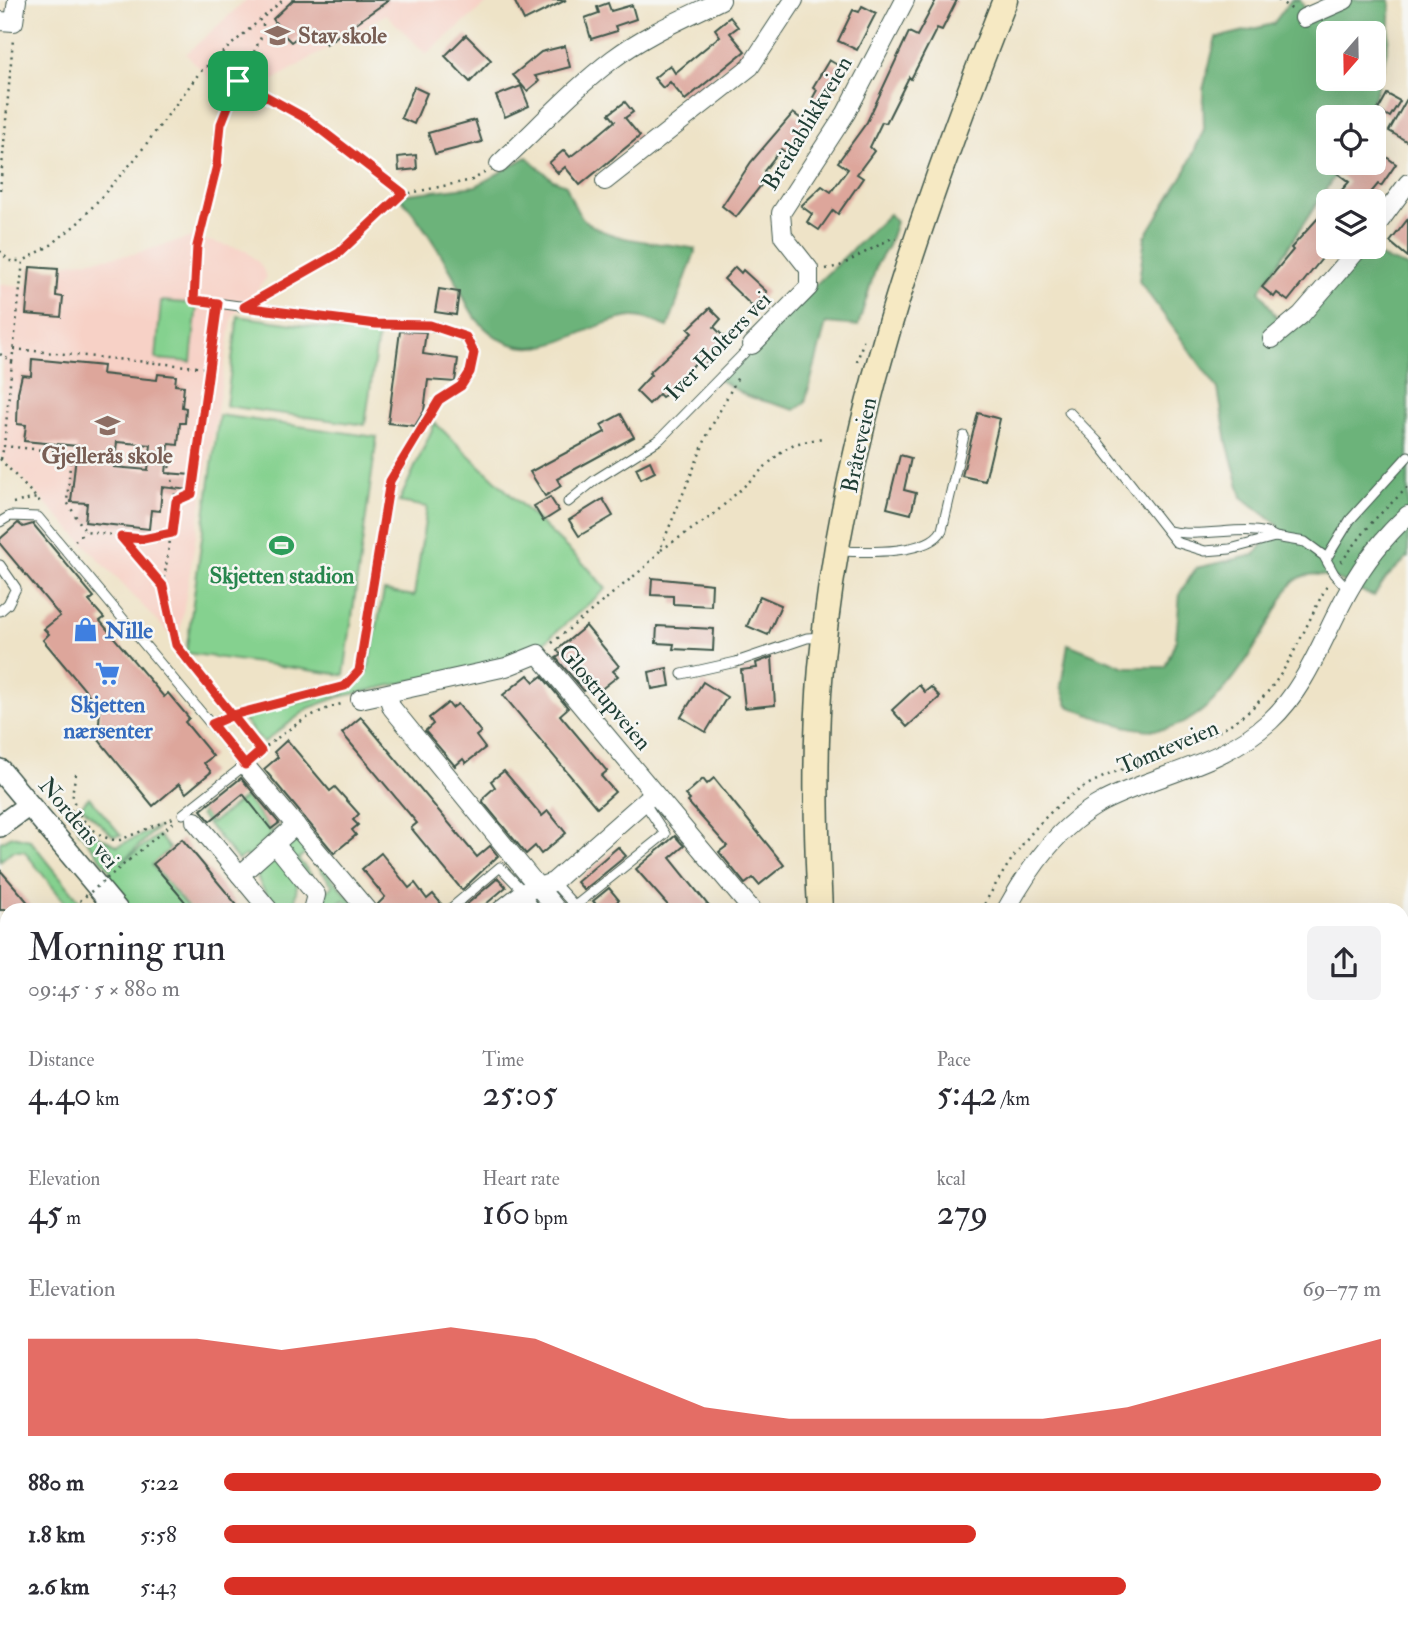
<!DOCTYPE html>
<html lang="en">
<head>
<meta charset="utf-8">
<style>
  :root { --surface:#fff; --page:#f2f2f3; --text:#2b2b33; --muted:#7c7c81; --accent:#d93025 }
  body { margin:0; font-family:"IM FELL Double Pica",serif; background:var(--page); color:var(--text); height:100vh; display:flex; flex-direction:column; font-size:26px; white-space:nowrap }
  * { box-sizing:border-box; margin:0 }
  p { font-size:23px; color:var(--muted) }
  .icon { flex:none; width:38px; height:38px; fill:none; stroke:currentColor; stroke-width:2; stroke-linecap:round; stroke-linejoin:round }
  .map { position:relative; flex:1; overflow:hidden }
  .sheet { position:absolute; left:0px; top:903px; width:1409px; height:726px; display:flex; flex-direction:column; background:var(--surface); border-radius:21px 21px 0 0; box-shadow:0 7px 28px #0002 }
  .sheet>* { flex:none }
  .needle { width:46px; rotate:200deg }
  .buttons { position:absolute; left:1316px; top:21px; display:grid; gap:14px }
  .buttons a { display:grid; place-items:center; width:70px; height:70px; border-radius:10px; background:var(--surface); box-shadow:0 7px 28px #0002; font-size:35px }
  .pin { position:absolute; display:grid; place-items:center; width:60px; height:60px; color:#fff; margin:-30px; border-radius:14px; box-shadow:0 4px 10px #0006 }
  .round { display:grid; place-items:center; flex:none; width:74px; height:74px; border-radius:10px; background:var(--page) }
  .summary { display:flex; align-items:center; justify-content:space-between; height:119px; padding:0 28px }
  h1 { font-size:38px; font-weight:600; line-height:52px }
  .stats { display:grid; grid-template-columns:repeat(3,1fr); gap:10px; height:119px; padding:7px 28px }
  .stats div { display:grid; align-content:center }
  .stats b { font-size:35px; font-weight:600 }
  .stats small { font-size:19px; font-weight:400 }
  .stats p { font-size:19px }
  .chart { height:196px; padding:14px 28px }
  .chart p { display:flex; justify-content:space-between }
  .chart svg { width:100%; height:126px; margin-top:7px; fill:var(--accent); opacity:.7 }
  ul { padding:0 28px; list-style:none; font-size:23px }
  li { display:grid; grid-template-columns:112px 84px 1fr; align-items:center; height:52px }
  li i { height:18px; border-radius:9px; background:var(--accent) }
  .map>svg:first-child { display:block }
  .built { fill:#f7d1c6 }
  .green { fill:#85d18f; stroke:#528762; stroke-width:2 }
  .forest { fill:#6cb37a; stroke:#467857; stroke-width:2; fill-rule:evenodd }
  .building { fill:#dda69b; fill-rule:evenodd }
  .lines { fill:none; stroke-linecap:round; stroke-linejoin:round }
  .service-casing { stroke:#3e564a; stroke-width:11 }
  .minor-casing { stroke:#3e564a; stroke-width:20 }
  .tertiary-casing { stroke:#3e564a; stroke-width:24 }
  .secondary-casing { stroke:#3e564a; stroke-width:27 }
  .motorway-casing { stroke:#3e564a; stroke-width:34 }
  .path { stroke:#3e564a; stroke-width:2.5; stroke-dasharray:2 5; stroke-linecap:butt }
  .service { stroke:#fff; stroke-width:9 }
  .minor { stroke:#fff; stroke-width:18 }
  .tertiary { stroke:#fff; stroke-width:21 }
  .secondary { stroke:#f6e9c3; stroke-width:24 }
  .motorway { stroke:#e9c769; stroke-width:32 }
  .path-bridge { stroke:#3e564a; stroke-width:2.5; stroke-dasharray:2 5; stroke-linecap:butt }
  .route-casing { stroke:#fff; stroke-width:14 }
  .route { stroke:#d93025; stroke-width:9 }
  .labels { text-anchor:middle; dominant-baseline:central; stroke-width:5; stroke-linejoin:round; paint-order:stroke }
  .education-label { font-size:23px; font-weight:bold; fill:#785e54; stroke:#f6f6f2; text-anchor:start }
  .street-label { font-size:23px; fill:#1f3d34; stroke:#f6f6f2 }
  .leisure-label { font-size:23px; font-weight:bold; fill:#27864d; stroke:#f6f6f2 }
  .shop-label { font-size:23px; font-weight:bold; fill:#366cbe; stroke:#f6f6f2; text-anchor:start }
</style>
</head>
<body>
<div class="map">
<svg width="1408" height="1628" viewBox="0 0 1408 1628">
  <rect width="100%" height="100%" fill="#f6f6f2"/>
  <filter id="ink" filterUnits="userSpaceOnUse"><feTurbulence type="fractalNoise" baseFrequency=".0143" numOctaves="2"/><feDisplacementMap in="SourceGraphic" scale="14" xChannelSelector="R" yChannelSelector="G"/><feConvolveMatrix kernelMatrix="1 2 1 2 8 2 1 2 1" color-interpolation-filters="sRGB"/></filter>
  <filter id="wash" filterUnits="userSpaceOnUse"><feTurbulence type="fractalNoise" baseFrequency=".00686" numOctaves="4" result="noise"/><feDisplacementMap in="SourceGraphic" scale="28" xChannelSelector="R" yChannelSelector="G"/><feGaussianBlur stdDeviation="1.57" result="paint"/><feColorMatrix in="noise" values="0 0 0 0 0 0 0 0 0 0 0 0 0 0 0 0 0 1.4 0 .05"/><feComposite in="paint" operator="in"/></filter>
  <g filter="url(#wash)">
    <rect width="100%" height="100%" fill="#eee3c7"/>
    <g class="built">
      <path d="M246 0H491L426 54 386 14 234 103 186 54Z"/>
      <path d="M192 237 245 250 260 264 267 277 247 303 233 315 178 643 0 455 3 365 0 356V284L60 289 63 264 133 254Z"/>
      <path d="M203 1622H286L292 1628H196Z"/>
    </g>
    <g class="green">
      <path d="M161 301 197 304 191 362 156 359Z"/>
      <path d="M238 316 378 336 365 425 226 406Z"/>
      <path d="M219 415 377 437 344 675 186 653Z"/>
      <path d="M435 423 589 569 606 589 542 644 498 662 339 697 309 708 263 743 242 718 331 694 338 697 362 679 369 665 384 591 414 596 427 507 399 502Z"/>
      <path d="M89 797 121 835 113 836 81 806Z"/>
      <path d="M245 797 272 832 285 820 248 858 245 855 238 860 200 815 202 811 212 823Z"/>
      <path d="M76 817 88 831 118 846 158 827 122 862 158 835 170 849 152 865 190 910H133L105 876 111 871 78 830 81 827 73 821Z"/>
      <path d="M295 835 360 910 343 900 333 909 321 895 333 886 307 852 298 859 311 874 308 877 286 848V841Z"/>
      <path d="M12 836 30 840 87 910H71L24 851H12L0 861V842Z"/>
      <path d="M274 850 298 878 295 899 302 906 297 910H279C271 901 252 877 257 866 260 860 269 855 274 850Z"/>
      <path d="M7 1213V1287L0 1293V1220Z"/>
      <path d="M5 1322 7 1368 0 1373V1325Z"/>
    </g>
    <g class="forest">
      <path d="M1291 0H1300L1310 17 1336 0H1390C1392 40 1382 81 1365 117H1328V163H1343L1260 291 1278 320 1291 326 1348 269 1369 253 1408 267V557L1386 578 1374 596C1354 590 1329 571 1308 575 1290 578 1284 596 1277 609 1253 652 1211 728 1156 730 1125 730 1095 717 1068 706L1061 686 1068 644 1125 667H1165L1176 640 1180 593 1196 568 1254 555 1279 526 1242 497 1227 442 1218 389 1139 281 1145 237 1186 170 1204 129 1203 90 1216 38 1273 24ZM1328 33H1374V79H1328Z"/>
      <path d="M527 157 553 180 566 185C570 195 574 207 580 215 602 243 664 242 696 249L668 327C657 323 644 316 632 317 581 322 534 377 482 325 468 311 462 292 453 275 437 246 420 220 399 195L476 186Z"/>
      <path d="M889 214 896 222 887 248 877 264 858 326 826 323 805 403 795 410 747 396 718 379Z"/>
    </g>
    <g id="blocks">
      <g class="building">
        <path d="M293 0H389L326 44 313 26 291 42 284 35 273 19Z"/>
        <path d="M514 0H566L524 21Z"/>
        <path d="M936 0H957L942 30 937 28 911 79 909 77 886 123 882 122 870 147 874 151 857 174 863 178 838 214 833 210 819 230 807 222 812 214 801 206 822 186 831 192 848 169 838 162 867 122 909 32 917 36Z"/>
        <path d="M608 3 611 11 632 5 636 19 615 26 617 31 591 39 585 18 599 13 597 7Z"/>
        <path d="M862 6 876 13 857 50 838 41 853 10 859 12Z"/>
        <path d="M730 17 738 27 730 33 745 51 685 100 670 82 663 88 654 78 670 65 675 73 720 36 715 29Z"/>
        <path d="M466 35 491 60 470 82 445 56Z"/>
        <path d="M565 46 570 67 535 76 539 81 527 91 513 75 541 52Z"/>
        <path d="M829 60 846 70 825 109 811 101 817 90 813 87Z"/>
        <path d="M521 86 529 106 505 117 496 96Z"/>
        <path d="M414 87 427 93 414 124 401 118Z"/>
        <path d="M1387 94 1400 101 1390 117 1378 110Z"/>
        <path d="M1408 97V142L1389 131Z"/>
        <path d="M625 102 633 112 625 118 640 136 580 185 565 167 558 173 549 163 564 150 570 157 597 136 615 121 609 114Z"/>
        <path d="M793 113 807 123 801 130 808 135 791 156 781 149 764 171 766 173 760 182 762 184 736 217 722 206 751 162Z"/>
        <path d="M475 120 482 142 435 154 428 133Z"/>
        <path d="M1381 153 1396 164 1381 186 1378 184 1364 201H1332L1349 182 1333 170 1338 163H1347L1355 169 1359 163H1374Z"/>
        <path d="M416 155 417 169 399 171 398 157Z"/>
        <path d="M1328 207V251L1288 301 1277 293 1274 297 1262 287 1293 250 1291 248Z"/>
        <path d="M1408 219V257L1390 242Z"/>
        <path d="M30 267 58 269 56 296 63 297 61 317 26 314Z"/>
        <path d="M735 267 741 273 743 270 767 292 753 307 724 279Z"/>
        <path d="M439 289 459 292 456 315 435 312Z"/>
        <path d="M710 308 721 319 714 327 729 342 703 366 697 361 670 392 662 397 659 394 649 404 636 391 651 375 649 373 692 333 688 329Z"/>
        <path d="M400 331 426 332 423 354 458 359 455 382 428 380 424 411 415 426 388 423Z"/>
        <path d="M32 359 103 366 102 374 157 380 158 374 176 376 175 385 184 386 182 407 186 408 185 423H180L178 445 169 444 166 473 192 475 190 490 162 487 160 511 151 510 149 529 85 522 87 503 71 502 77 446 24 441 26 425 17 424 18 392 22 375 31 376ZM117 442 151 445 148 470 114 467Z"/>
        <path d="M978 413 1000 419 985 481 962 476Z"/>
        <path d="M621 414 634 437 557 479 561 486 545 496 530 472 605 432 601 425Z"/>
        <path d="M900 455 911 458 904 490 916 493 911 514 887 508Z"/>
        <path d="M650 461 655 472 641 479 636 468Z"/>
        <path d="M550 497 559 511 543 521 534 506Z"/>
        <path d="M603 499 613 516 579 536 569 520Z"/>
        <path d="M18 523 23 527 33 524 94 597 89 601 104 618 100 621 164 697 168 693 189 718 185 722 213 756 204 763 211 772 186 793 179 784 153 806 98 739 100 708 43 640 49 634 44 629 60 616 0 544V539Z"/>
        <path d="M652 578 712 584 711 606 673 604V596L651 595Z"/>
        <path d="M760 596 781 605 768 635 747 626Z"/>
        <path d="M586 626 619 666 613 671 618 676 599 691 591 686 584 691 556 658 561 655 557 650Z"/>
        <path d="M657 626 714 629 713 651 673 649 674 644 656 643Z"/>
        <path d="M772 657 775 705 745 708 741 670 757 668 756 663Z"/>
        <path d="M667 668 670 686 652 689 649 672Z"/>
        <path d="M528 675 534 682 542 676 568 708 560 715 607 771 601 776 615 792 597 808 503 695Z"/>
        <path d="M703 682 727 697 706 732 681 717Z"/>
        <path d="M919 685 925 692 931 687 940 697 907 727 892 710Z"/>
        <path d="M448 703 452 708 458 704 481 732 476 736 485 748 466 763 463 759 455 766 425 731 433 724 429 718Z"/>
        <path d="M361 717 477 857 490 846 498 856 462 890 411 828 417 823 342 733Z"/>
        <path d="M287 740 330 791 335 787 359 814 353 820 358 825 352 830 356 835 334 853 264 769 278 757 274 752Z"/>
        <path d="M504 771 542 816 548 811 566 833 541 854 535 846 526 854 483 802 484 797 495 787 491 781Z"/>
        <path d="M241 778 279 823 271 829 243 794 210 821 201 810Z"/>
        <path d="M714 778 784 865 759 885 753 878 745 884 719 852 727 846 688 802 690 800 685 795 703 779 707 784Z"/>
        <path d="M675 836 684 846 670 858 712 910H672L636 869Z"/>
        <path d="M182 839 241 910H192L153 864Z"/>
        <path d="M618 847 626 856 584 890 577 882Z"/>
        <path d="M381 853 409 888 415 883 427 899 433 894 443 906 442 910H378L377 905 385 897 362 869Z"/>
        <path d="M0 870 21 894 34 910H0Z"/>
        <path d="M498 878 506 887 479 910H460Z"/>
        <path d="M609 888 619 900 607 910H587L595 903 593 901Z"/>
      </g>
    </g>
  </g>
  <g filter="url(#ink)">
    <use href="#blocks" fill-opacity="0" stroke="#3e564a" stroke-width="2"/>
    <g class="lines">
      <defs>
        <g id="service">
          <path d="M194 300 376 324 430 325 466 337 474 353 470 372 461 386 439 400 390 481 360 671 345 686 233 715 212 724"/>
          <path d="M1069 412 1097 441 1176 542 1205 551 1230 549 1275 537 1305 542 1324 556 1334 574 1349 590"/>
          <path d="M568 502 595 480 660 439 752 345"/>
          <path d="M0 522 10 516 38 517 245 765 183 814"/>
          <path d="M1170 531C1202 539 1254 522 1275 537"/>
          <path d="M839 551C865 552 929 555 942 530L964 436"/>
          <path d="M1326 559 1350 520 1408 456"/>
          <path d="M0 565 16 588 8 604 0 611"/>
          <path d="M682 674 736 662 807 638 823 637"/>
          <path d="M553 882 575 906 665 834 644 802"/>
          <path d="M449 910 500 867 524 892 536 910"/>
          <path d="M0 941 7 949"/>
          <path d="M0 967 7 961"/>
          <path d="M0 1061 7 1070"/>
          <path d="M1402 1117 1408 1113"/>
          <path d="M0 1219 7 1213"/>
          <path d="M0 1313 7 1307"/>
          <path d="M0 1381 7 1375"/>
          <path d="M0 1425 7 1421"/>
          <path d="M1088 1622 1092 1628"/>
          <path d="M800 1628 806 1622"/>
          <path d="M1108 1628 1113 1622"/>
        </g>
        <g id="minor">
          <path d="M1304 18 1345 0"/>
          <path d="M0 21 14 22 17 0"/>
          <path d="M499 164C537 129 572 90 613 59 646 34 685 18 721 0"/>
          <path d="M605 181 750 67 794 0"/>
          <path d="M1374 229 1408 183"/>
          <path d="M1272 339 1301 315 1360 247"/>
          <path d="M752 345 809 287V269L783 236 781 213 846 113 905 0"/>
          <path d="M387 694 392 708 557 910"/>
          <path d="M360 699 506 667 538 654 752 910"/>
          <path d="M245 765 367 910"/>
          <path d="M195 821 240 875"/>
          <path d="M275 844 316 895 312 910"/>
          <path d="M269 910 240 875 296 825"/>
          <path d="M501 910 524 892 553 882 654 793"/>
          <path d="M1006 910C1030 867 1059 825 1104 801 1160 773 1222 765 1270 721 1308 686 1324 634 1349 590 1364 563 1385 536 1408 515"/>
          <path d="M0 1529 7 1522"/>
          <path d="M472 1622 477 1628"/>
          <path d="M658 1622 662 1628"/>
          <path d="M846 1622 851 1628"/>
          <path d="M437 1628 444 1622"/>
        </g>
        <g id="tertiary">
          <path d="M0 770 117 910"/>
          <path d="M0 826 29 805"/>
          <path d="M746 1628 753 1622"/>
        </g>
        <g id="secondary">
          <path d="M820 910C816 829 814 748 821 667 842 436 920 214 1005 0"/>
          <path d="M1018 1622 1022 1628"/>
        </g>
        <g id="motorway">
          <path d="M1402 1408 1408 1401"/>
          <path d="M1402 1468 1408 1461"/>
          <path d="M1214 1628 1219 1622"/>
          <path d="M1268 1628 1273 1622"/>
        </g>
      </defs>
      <use href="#service" class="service-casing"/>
      <use href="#minor" class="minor-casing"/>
      <use href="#tertiary" class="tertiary-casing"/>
      <use href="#secondary" class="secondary-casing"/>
      <use href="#motorway" class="motorway-casing"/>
      <g class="path">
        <path d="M1278 0 1293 10"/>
        <path d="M238 81 307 119 402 193"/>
        <path d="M0 190 13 39"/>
        <path d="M0 251 9 261H23"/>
        <path d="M826 269 840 266 892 238 896 239"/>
        <path d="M195 287 198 238 217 165 222 119 263 33V19"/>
        <path d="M263 297 339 253 396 196 472 180 486 172"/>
        <path d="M14 349 207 368"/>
        <path d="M0 354 12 362 4 446 71 453 67 502 85 531 143 539 172 533"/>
        <path d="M12 362 23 261 51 245 79 222 135 159 200 72 283 0"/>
        <path d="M857 362 864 338"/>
        <path d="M162 454 170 468 176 501 163 586 176 645 224 705"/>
        <path d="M0 459 43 505"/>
        <path d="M1 459 4 446"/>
        <path d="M176 501 192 494 216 313"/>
        <path d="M13 503 37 498"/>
        <path d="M121 537 162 585"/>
        <path d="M75 541 85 531"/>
        <path d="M661 550 713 515 782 451 794 444 822 438"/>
        <path d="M1341 562 1373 521 1408 487"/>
        <path d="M552 643 645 567 659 552 709 431 738 377"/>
        <path d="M242 726 261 751"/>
        <path d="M261 751C288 729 310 712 345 703"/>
        <path d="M76 774C74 783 71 793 74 802 78 820 102 842 120 840L173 818"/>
        <path d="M58 810 68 815"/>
        <path d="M69 824 68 815 75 806"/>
        <path d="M129 860 175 821"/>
        <path d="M981 910C1009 860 1042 807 1095 781 1149 755 1207 748 1253 707 1289 675 1304 627 1327 586"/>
        <path d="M0 1257 7 1248"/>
        <path d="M1402 1291 1408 1294"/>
        <path d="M0 1464 7 1463"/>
        <path d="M560 1622 564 1628"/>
        <path d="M338 1628 342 1622"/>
        <path d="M710 1628 717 1622"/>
      </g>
      <use href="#service" class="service"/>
      <use href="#minor" class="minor"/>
      <use href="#tertiary" class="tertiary"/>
      <use href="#secondary" class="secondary"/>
      <use href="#motorway" class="motorway"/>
      <path class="path-bridge" d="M69 910 129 860"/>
    </g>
  </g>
  <g class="lines" filter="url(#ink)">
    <defs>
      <path id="route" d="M238 81 221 124 217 165 197 246 194 300 218 303 192 494 176 501 172 533 143 539 121 537 163 586 176 645 261 751 245 765 212 724 233 715 345 686 359 671 390 481 439 400 461 386 470 372 474 353 466 337 430 325 376 324 244 307 339 253 403 193 307 119 238 81"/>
    </defs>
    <use href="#route" class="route-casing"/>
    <use href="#route" class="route"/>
  </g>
  <defs>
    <symbol id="school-bare" viewBox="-9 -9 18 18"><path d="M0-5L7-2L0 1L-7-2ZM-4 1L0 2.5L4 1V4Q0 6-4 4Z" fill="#8d6e63" stroke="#f6f6f2" stroke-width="2.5" paint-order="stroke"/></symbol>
    <symbol id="stadium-bare" viewBox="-9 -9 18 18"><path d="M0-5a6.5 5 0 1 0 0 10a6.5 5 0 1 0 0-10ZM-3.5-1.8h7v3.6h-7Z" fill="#2e9e5b" stroke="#f6f6f2" stroke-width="2.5" paint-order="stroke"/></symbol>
    <symbol id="shop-bare" viewBox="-9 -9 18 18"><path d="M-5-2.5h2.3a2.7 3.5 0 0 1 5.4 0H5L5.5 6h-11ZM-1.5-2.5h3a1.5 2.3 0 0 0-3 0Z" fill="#3f7fe0" stroke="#f6f6f2" stroke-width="2.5" paint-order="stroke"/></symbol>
    <symbol id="supermarket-bare" viewBox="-9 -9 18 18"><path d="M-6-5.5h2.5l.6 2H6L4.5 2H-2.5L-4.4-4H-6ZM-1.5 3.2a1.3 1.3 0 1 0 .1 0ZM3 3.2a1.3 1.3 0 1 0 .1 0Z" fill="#3f7fe0" stroke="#f6f6f2" stroke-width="2.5" paint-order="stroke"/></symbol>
  </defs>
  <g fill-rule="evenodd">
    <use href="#school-bare" x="260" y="18" width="35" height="35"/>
    <use href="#school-bare" x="90" y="408" width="35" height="35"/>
    <use href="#stadium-bare" x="264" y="528" width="35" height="35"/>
    <use href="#shop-bare" x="68" y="612" width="35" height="35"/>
    <use href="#supermarket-bare" x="90" y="656" width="35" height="35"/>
  </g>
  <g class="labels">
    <g class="education-label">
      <text x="298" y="35">Stav skole</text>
      <text x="107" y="455" text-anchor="middle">Gjellerås skole</text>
    </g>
    <g class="street-label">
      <text transform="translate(807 123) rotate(-59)">Breidablikkveien</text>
      <text transform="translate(718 346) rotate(-46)">Iver Holters vei</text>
      <text transform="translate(859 445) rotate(-78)">Bråteveien</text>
      <text transform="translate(605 697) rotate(50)">Glostrupveien</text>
      <text transform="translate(1168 747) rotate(-23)">Tømteveien</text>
      <text transform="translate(79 823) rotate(50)">Nordens vei</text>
    </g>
    <g class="leisure-label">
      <text x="282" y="575">Skjetten stadion</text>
    </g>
    <g class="shop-label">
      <text x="105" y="630">Nille</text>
      <text x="108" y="704" text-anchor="middle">Skjetten<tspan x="108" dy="26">nærsenter</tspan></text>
    </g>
  </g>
</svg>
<div class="buttons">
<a><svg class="needle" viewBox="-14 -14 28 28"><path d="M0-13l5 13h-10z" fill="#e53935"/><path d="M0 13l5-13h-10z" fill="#7c7c81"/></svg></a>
<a><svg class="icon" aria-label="locate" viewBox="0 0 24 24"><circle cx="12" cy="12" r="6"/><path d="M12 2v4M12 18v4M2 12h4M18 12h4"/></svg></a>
<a><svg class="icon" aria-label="layers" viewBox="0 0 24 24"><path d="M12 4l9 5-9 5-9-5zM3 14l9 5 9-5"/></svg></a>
</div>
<div class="pin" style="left:238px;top:81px;background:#1e9e55"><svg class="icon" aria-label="arrive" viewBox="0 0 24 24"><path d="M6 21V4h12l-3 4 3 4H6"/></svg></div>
<section class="sheet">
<div class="summary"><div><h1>Morning run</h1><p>09:45 · 5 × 880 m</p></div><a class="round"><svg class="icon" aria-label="share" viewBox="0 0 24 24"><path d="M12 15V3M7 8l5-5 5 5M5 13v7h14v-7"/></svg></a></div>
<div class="stats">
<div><p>Distance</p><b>4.40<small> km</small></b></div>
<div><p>Time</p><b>25:05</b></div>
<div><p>Pace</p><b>5:42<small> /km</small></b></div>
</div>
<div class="stats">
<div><p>Elevation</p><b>45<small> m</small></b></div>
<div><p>Heart rate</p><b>160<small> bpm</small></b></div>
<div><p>kcal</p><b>279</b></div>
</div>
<div class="chart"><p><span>Elevation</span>69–77 m</p>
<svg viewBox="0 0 160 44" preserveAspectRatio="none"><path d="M0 44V10L10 10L20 10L30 14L40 10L50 6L60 10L70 22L80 34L90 38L100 38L110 38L120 38L130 34L140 26L150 18L160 10V44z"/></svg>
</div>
<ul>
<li><b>880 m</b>5:22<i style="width:100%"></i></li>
<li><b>1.8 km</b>5:58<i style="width:65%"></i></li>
<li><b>2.6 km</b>5:43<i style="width:78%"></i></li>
</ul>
</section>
</div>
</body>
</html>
